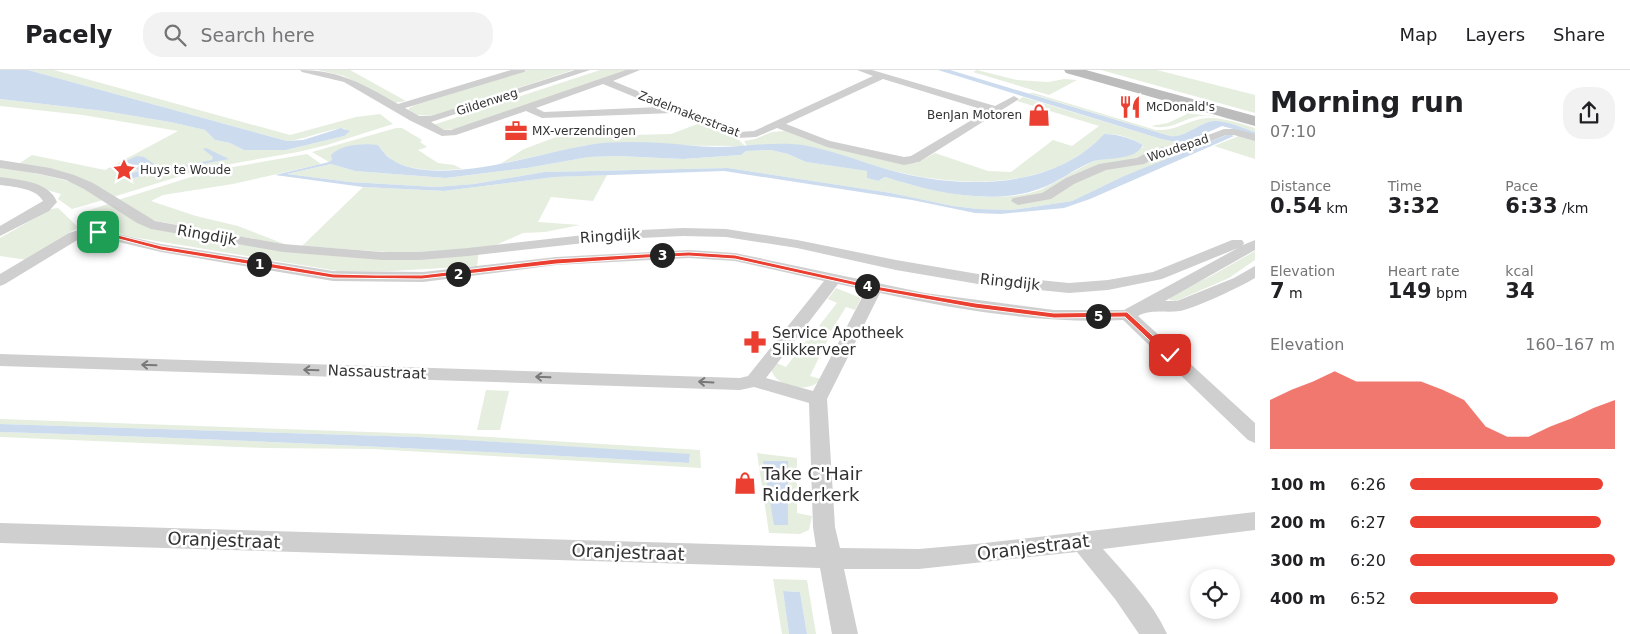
<!DOCTYPE html>
<html lang="en">
<head>
<meta charset="utf-8">
<style>
  :root { --surface:#fff; --page:#f2f2f2; --text:#202124; --muted:#757577; --line:#e0e0e0; --accent:#eb3f31 }
  body { margin:0; font-family:"DejaVu Sans",sans-serif; background:var(--page); color:var(--text); height:100vh; display:flex; flex-direction:column; font-size:19px; white-space:nowrap }
  * { box-sizing:border-box; margin:0 }
  p { font-size:16px; color:var(--muted) }
  .icon { flex:none; width:28px; height:28px; fill:none; stroke:currentColor; stroke-width:2; stroke-linecap:round; stroke-linejoin:round }
  .map { position:relative; flex:1; overflow:hidden }
  .drawer { display:flex; flex-direction:column; background:var(--surface); width:375px }
  .drawer>* { flex:none }
  .tools { position:absolute; left:1190px; top:499px; display:grid; gap:10px }
  .tools a { display:grid; place-items:center; width:50px; height:50px; border-radius:50%; background:var(--surface); box-shadow:0 2px 8px #0003; font-size:25px }
  .pin { position:absolute; display:grid; place-items:center; width:42px; height:42px; color:#fff; margin:-21px; border-radius:10px; box-shadow:0 2px 8px #0006 }
  .km { position:absolute; width:25px; height:25px; margin:-12px; border-radius:50%; background:#222; color:#fff; font-size:14px; line-height:25px; text-align:center }
  .round { display:grid; place-items:center; flex:none; width:52px; height:52px; border-radius:20px; background:var(--page) }
  .head { display:flex; align-items:center; justify-content:space-between; height:85px; padding:0 15px }
  h1 { font-size:28px; font-weight:800; line-height:38px }
  .stats { display:grid; grid-template-columns:repeat(3,1fr); gap:8px; height:85px; padding:5px 15px }
  .stats div { display:grid; align-content:center }
  .stats b { font-size:21px; font-weight:800 }
  .stats small { font-size:14px; font-weight:400 }
  .stats p { font-size:14px }
  .chart { height:140px; padding:10px 15px }
  .chart p { display:flex; justify-content:space-between }
  .chart svg { width:100%; height:90px; margin-top:5px; fill:var(--accent); opacity:.7 }
  ul { padding:0 15px; list-style:none; font-size:16px }
  li { display:grid; grid-template-columns:80px 60px 1fr; align-items:center; height:38px }
  li i { height:12px; border-radius:6px; background:var(--accent) }
  header { display:flex; align-items:center; gap:30px; box-sizing:border-box; height:70px; padding:0 25px; background:var(--surface); border-bottom:1px solid var(--line) }
  header strong { font-size:24px }
  nav { display:flex; gap:28px; margin-inline-start:auto; font-size:18px }
  .search { width:350px; height:45px; background:var(--page); display:flex; align-items:center; gap:12px; box-sizing:border-box; padding:0 18px; border-radius:20px; color:var(--muted); font-size:19px }
  main { display:flex; flex:1; min-height:0 }
  .map>svg:first-child { display:block }
  .green { fill:#e6eee0; fill-rule:evenodd }
  .water { fill:#ccdcee }
  .lines { fill:none; stroke-linecap:round; stroke-linejoin:round }
  .street { fill:#cfcfcf; fill-rule:evenodd }
  .secondary { fill:#bcbcbc; fill-rule:evenodd }
  .oneway { stroke:#797979 }
  .route { fill:#eb3f31; stroke:#fff }
  .labels { text-anchor:middle; dominant-baseline:central; stroke-width:5; stroke-linejoin:round; paint-order:stroke }
  .far-street-label { font-size:12px; fill:#323232; stroke:#fff }
  .far-poi-label { font-size:12px; fill:#323232; stroke:#fff; text-anchor:start }
  .street-label { font-size:15px; fill:#323232; stroke:#fff }
  .poi-label { font-size:15px; fill:#323232; stroke:#fff; text-anchor:start }
  .near-poi-label { font-size:18px; fill:#323232; stroke:#fff; text-anchor:start }
  .near-street-label { font-size:18px; fill:#323232; stroke:#fff }
</style>
</head>
<body>
<header>
<strong>Pacely</strong>
<div class="search"><svg class="icon" aria-label="search" viewBox="0 0 24 24"><circle cx="10" cy="10" r="6"/><path d="M15 15l6 6"/></svg>Search here</div>
<nav><a>Map</a><a>Layers</a><a>Share</a></nav>
</header>
<main>
<div class="map">
<svg width="1255" height="564" viewBox="0 0 1255 564">
  <rect width="100%" height="100%" fill="#fff"/>
  <g class="green">
    <path d="M28 0H54L290 65 356 47 380 44 393 54 327 75 298 82 203 99 113 127C80 102 53 101 14 93H20L32 85 105 100 178 61 83 45 0 36V29L104 41 170 52 205 60 215 70 230 73 244 80H286L344 66 346 59C335 56 305 70 287 71ZM144 87 149 104 126 110 124 106 139 101 130 93 110 98Z"/>
    <path d="M318 0H350L406 31 394 33 344 6Z"/>
    <path d="M528 0H573L433 46 417 45 408 41 409 38 415 35Z"/>
    <path d="M600 0H629L456 59 442 60 433 55Z"/>
    <path d="M977 0 1017 10 1048 12 1064 9 1077 10 1049 25 973 2Z"/>
    <path d="M1101 0H1157L1255 25V43Z"/>
    <path d="M1028 23H1034L1156 60C1173 61 1182 54 1197 50 1215 44 1238 53 1255 58V62C1243 58 1226 50 1213 51 1198 53 1186 68 1170 66Z"/>
    <path d="M1023 27 1161 69 1176 72 1188 71 1190 74 1163 78 1138 89 1107 94 1095 99 1140 92 1158 83 1172 79H1182L1188 82 1124 106 1072 131 1012 140 978 139 953 136 891 123 728 98 544 102 474 114 436 117 350 112 287 104 331 94 355 101 446 108 527 98 589 87 617 86 683 89 741 85 746 81 771 80 788 84 806 92 868 101 867 108 878 111 885 107C929 121 997 137 1042 119 1059 111 1075 100 1092 92 1109 85 1127 89 1143 77V75C1131 67 1118 64 1104 64 1056 117 973 118 907 104 872 97 839 81 804 76 785 72 766 75 747 76L744 71 755 69 772 62 785 61 826 76 901 93H917L935 83 988 101 1011 102 1053 70 1072 76 1099 56 1017 31Z"/>
    <path d="M1186 43 1228 48 1255 57C1238 52 1219 44 1200 46 1181 49 1172 61 1151 56L1168 53 1187 44Z"/>
    <path d="M700 53 739 70 745 76 587 75 500 94 524 79 556 67 671 64Z"/>
    <path d="M396 58H402L422 70 420 72 427 77 418 80 438 93 454 95 462 99C440 101 412 102 392 90 387 86 382 80 378 75L329 92 312 82Z"/>
    <path d="M1241 65 1255 69V89L1214 76Z"/>
    <path d="M307 84 321 94 233 114 163 125 151 131 196 146 238 156 287 175 156 151 147 148 118 130 210 101Z"/>
    <path d="M0 97 44 105 75 113 103 130 72 139 58 129 61 124 0 107Z"/>
    <path d="M607 105 593 131 551 127 538 152 580 155 545 162 523 163 496 175 456 181 417 184 302 176 363 117 444 121 555 107Z"/>
    <path d="M108 134 137 150 325 184 479 182 477 196 392 201H338L126 166 105 156 92 154 82 145 84 142Z"/>
    <path d="M58 138 79 158 72 161 28 190 0 186V168L51 139Z"/>
    <path d="M1255 181V190L1229 208 1176 231 1169 230 1173 224 1211 206Z"/>
    <path d="M836 218 861 228 855 240 846 237 831 261 819 256 837 233 828 229Z"/>
    <path d="M815 259 830 265 810 306 821 309C810 325 772 317 771 297L774 292 786 297Z"/>
    <path d="M486 320 509 321 500 360H477Z"/>
    <path d="M0 349 455 365 700 380 701 398 373 379 263 378 0 367V362C230 369 459 380 689 393L690 385 419 367 0 354Z"/>
    <path d="M757 383 797 388V443L812 446 809 460 800 464 769 463Z"/>
    <path d="M773 509 807 510 816 564H807L800 522 783 521 789 564H782Z"/>
  </g>
  <g class="water">
    <path d="M0 0H28L287 71 303 70 341 58 350 61 344 66 286 80H244L230 73 215 70 205 60 170 52 104 41 0 29Z"/>
    <path d="M938 0H950L1170 66C1186 68 1198 53 1213 51 1226 50 1243 58 1255 62V65L1222 56 1188 71 1176 72 1161 69Z"/>
    <path d="M1104 64C1118 64 1131 68 1143 75 1135 91 1109 87 1094 91 1075 98 1058 113 1039 119 991 136 932 122 885 107L878 111 867 108V101L806 92 788 84 771 80 746 81 741 85 683 89 617 86 589 87 527 98 446 108 355 101 331 94 287 104 350 112 436 117 474 114 544 102 728 98 891 123 953 136 978 139 1012 140 1072 131 1124 106 1229 64 1234 66 1090 129 1064 138 1000 144 975 143 912 130 724 101 555 107 444 121 363 117 275 105 329 92 332 90 331 85C341 74 364 73 378 75 382 80 386 86 391 89 434 119 539 83 588 75 613 71 638 72 663 73 681 74 698 77 716 77 745 77 774 71 803 75 838 81 871 96 905 104 971 119 1056 117 1104 64Z"/>
    <path d="M206 78 229 89 164 101 165 99 212 90 213 87 203 79Z"/>
    <path d="M137 86 144 87 154 94 149 104 126 110 123 106 139 101 130 93 108 99Z"/>
    <path d="M0 354 419 367 690 384 689 393C460 380 230 369 0 362Z"/>
    <path d="M763 391H788V455H774Z"/>
    <path d="M783 521 800 522 807 564H789Z"/>
  </g>
  <g class="lines">
    <g class="street">
      <path d="M300 0C341 0 364 15 398 34L511 0H526L524 2 405 38 419 46H431L575 0H590L431 52 444 60H451L626 0H640L613 11 738 62 754 61 873 6 857 0H872L995 36 1014 26 1019 29 919 92 904 95 827 77 777 58 756 67 737 68 673 43 542 48 526 41 456 65 442 66 411 51 344 12 302 2ZM883 9 987 41 911 86 904 87 830 71 786 54ZM603 14 659 37 544 42 536 38Z"/>
      <path d="M1224 59H1235L1255 64V71L1234 65H1226L1194 78 1161 85 1144 94 1106 100 1074 114 1051 129 1018 135 1011 131 1013 128 1042 123 1066 108 1099 94 1137 88 1154 79 1187 73Z"/>
      <path d="M0 90 50 98 74 105 93 113 155 151 283 174 382 182H420L468 178 620 161 683 158 726 159 797 170 896 190 978 204 1069 213 1108 210 1153 202 1232 170H1242L1244 173 1243 175 1255 170V180L1165 231H1177L1234 208 1255 196V208C1240 217 1196 238 1180 241 1166 243 1151 239 1138 246L1255 353V373L1248 370 1123 250C1044 254 957 240 880 223L827 329 835 457 840 478 919 479 976 474 1255 442V460L1103 479C1125 504 1154 534 1167 564H1139L1115 529 1077 482 919 499H844L858 564H832L820 498 0 473V453L816 477 813 457 809 333 754 317 740 320 0 296V284L740 308 748 306 824 211 735 191 689 188 556 195 423 212 333 211 161 182 89 165 79 169 5 214 0 216V204L69 163 88 157 161 174 333 201 423 202 556 187 689 180 735 183 925 223 1054 240H1124L1238 178 1162 209 1108 220 1069 223 978 214 896 200 797 178 726 167 683 166 620 169 468 186 420 190H382L283 182 151 159 137 153 84 119 66 110 40 104 0 98ZM838 214 866 220 813 321 766 308Z"/>
      <path d="M0 107C19 110 49 111 57 132L49 141 0 166V156L43 131C36 118 14 117 0 115Z"/>
    </g>
    <path class="secondary" d="M1064 0H1086L1255 46V56L1066 3Z"/>
  </g>
  <defs><path id="oneway-shaft" d="M-6 0H5M1.5-3L5.5 0L1.5 3" fill="none" stroke-width="1.6" stroke-linecap="round" stroke-linejoin="round" transform="scale(1.25)"/></defs>
  <g class="oneway">
    <use href="#oneway-shaft" transform="translate(149 295) rotate(-178)"/>
    <use href="#oneway-shaft" transform="translate(311 300) rotate(-178)"/>
    <use href="#oneway-shaft" transform="translate(543 307) rotate(-178)"/>
    <use href="#oneway-shaft" transform="translate(706 312) rotate(-177)"/>
  </g>
  <path class="route" d="M98 160 161 176 262 192 333 204 376 205H422L556 189 645 184 689 182 735 185 875 216 975 233 1054 243 1127 242 1174 285 1173 287H1167L1125 247 1054 248 975 238 875 220 735 189 689 186 645 188 556 194 422 209 333 208 161 180 96 163 95 162Z"/>
  <defs>
    <symbol id="restaurant-bare" viewBox="-9 -9 18 18"><path d="M-5-6h1v4h1v-4h1v4h1v-4h1v5L-1.5 .5V6h-2V.5L-5-1ZM5-6V6H3V1.5H1.5Q1.5-4 5-6Z" fill="#eb3f31" stroke="#fff" stroke-width="2.5" paint-order="stroke"/></symbol>
    <symbol id="shop-bare" viewBox="-9 -9 18 18"><path d="M-5-2.5h2.3a2.7 3.5 0 0 1 5.4 0H5L5.5 6h-11ZM-1.5-2.5h3a1.5 2.3 0 0 0-3 0Z" fill="#eb3f31" stroke="#fff" stroke-width="2.5" paint-order="stroke"/></symbol>
    <symbol id="office-bare" viewBox="-9 -9 18 18"><path d="M-6-3h4V-5.5h4V-3h4V5H-6ZM-1-4.5V-3h2v-1.5ZM-6 0V1H6V0Z" fill="#eb3f31" stroke="#fff" stroke-width="2.5" paint-order="stroke"/></symbol>
    <symbol id="sight-bare" viewBox="-9 -9 18 18"><path d="M0-6L1.8-2.2L6-1.7L2.9 1.2L3.7 5.4L0 3.3L-3.7 5.4L-2.9 1.2L-6-1.7L-1.8-2.2Z" fill="#eb3f31" stroke="#fff" stroke-width="2.5" paint-order="stroke"/></symbol>
    <symbol id="pharmacy-bare" viewBox="-9 -9 18 18"><path d="M-2-6h4v4h4v4h-4v4h-4v-4h-4v-4h4Z" fill="#eb3f31" stroke="#fff" stroke-width="2.5" paint-order="stroke"/></symbol>
  </defs>
  <g fill-rule="evenodd">
    <use href="#restaurant-bare" x="1114" y="21" width="32" height="32"/>
    <use href="#shop-bare" x="1023" y="29" width="32" height="32"/>
    <use href="#office-bare" x="500" y="45" width="32" height="32"/>
    <use href="#sight-bare" x="108" y="84" width="32" height="32"/>
    <use href="#pharmacy-bare" x="739" y="256" width="32" height="32"/>
    <use href="#shop-bare" x="729" y="397" width="32" height="32"/>
  </g>
  <g class="labels">
    <g class="far-street-label">
      <text transform="translate(487 32) rotate(-18)">Gildenweg</text>
      <text transform="translate(689 44) rotate(21)">Zadelmakerstraat</text>
      <text transform="translate(1178 78) rotate(-18)">Woudepad</text>
    </g>
    <g class="far-poi-label">
      <text x="1146" y="37">McDonald's</text>
      <text x="1022" y="45" text-anchor="end">BenJan Motoren</text>
      <text x="532" y="61">MX-verzendingen</text>
      <text x="140" y="100">Huys te Woude</text>
    </g>
    <g class="street-label">
      <text transform="translate(207 165) rotate(10)">Ringdijk</text>
      <text transform="translate(610 166) rotate(-4)">Ringdijk</text>
      <text transform="translate(1010 212) rotate(6)">Ringdijk</text>
      <text transform="translate(377 302) rotate(2)">Nassaustraat</text>
    </g>
    <g class="poi-label">
      <text x="772" y="263">Service Apotheek<tspan x="772" dy="17">Slikkerveer</tspan></text>
    </g>
    <g class="near-poi-label">
      <text x="762" y="403">Take C'Hair<tspan x="762" dy="21">Ridderkerk</tspan></text>
    </g>
    <g class="near-street-label">
      <text transform="translate(224 470) rotate(2)">Oranjestraat</text>
      <text transform="translate(1033 477) rotate(-7)">Oranjestraat</text>
      <text transform="translate(628 482) rotate(2)">Oranjestraat</text>
    </g>
  </g>
</svg>
<div class="tools">
<a><svg class="icon" aria-label="locate" viewBox="0 0 24 24"><circle cx="12" cy="12" r="6"/><path d="M12 2v4M12 18v4M2 12h4M18 12h4"/></svg></a>
</div>
<div class="pin" style="left:98px;top:162px;background:#1e9e55"><svg class="icon" aria-label="arrive" viewBox="0 0 24 24"><path d="M6 21V4h12l-3 4 3 4H6"/></svg></div>
<div class="pin" style="left:1170px;top:285px;background:#d93025"><svg class="icon" aria-label="check" viewBox="0 0 24 24"><path d="M5 12l5 5 9-10"/></svg></div>
<b class="km" style="left:259px;top:194px">1</b>
<b class="km" style="left:458px;top:204px">2</b>
<b class="km" style="left:662px;top:185px">3</b>
<b class="km" style="left:867px;top:216px">4</b>
<b class="km" style="left:1098px;top:246px">5</b>
</div>
<section class="drawer">
<div class="head"><div><h1>Morning run</h1><p>07:10</p></div><a class="round"><svg class="icon" aria-label="share" viewBox="0 0 24 24"><path d="M12 15V3M7 8l5-5 5 5M5 13v7h14v-7"/></svg></a></div>
<div class="stats">
<div><p>Distance</p><b>0.54<small> km</small></b></div>
<div><p>Time</p><b>3:32</b></div>
<div><p>Pace</p><b>6:33<small> /km</small></b></div>
</div>
<div class="stats">
<div><p>Elevation</p><b>7<small> m</small></b></div>
<div><p>Heart rate</p><b>149<small> bpm</small></b></div>
<div><p>kcal</p><b>34</b></div>
</div>
<div class="chart"><p><span>Elevation</span>160–167 m</p>
<svg viewBox="0 0 160 44" preserveAspectRatio="none"><path d="M0 44V20L10 15L20 11L30 6L40 11L50 11L60 11L70 11L80 15L90 20L100 33L110 38L120 38L130 33L140 29L150 24L160 20V44z"/></svg>
</div>
<ul>
<li><b>100 m</b>6:26<i style="width:94%"></i></li>
<li><b>200 m</b>6:27<i style="width:93%"></i></li>
<li><b>300 m</b>6:20<i style="width:100%"></i></li>
<li><b>400 m</b>6:52<i style="width:72%"></i></li>
</ul>
</section>
</main>
</body>
</html>
